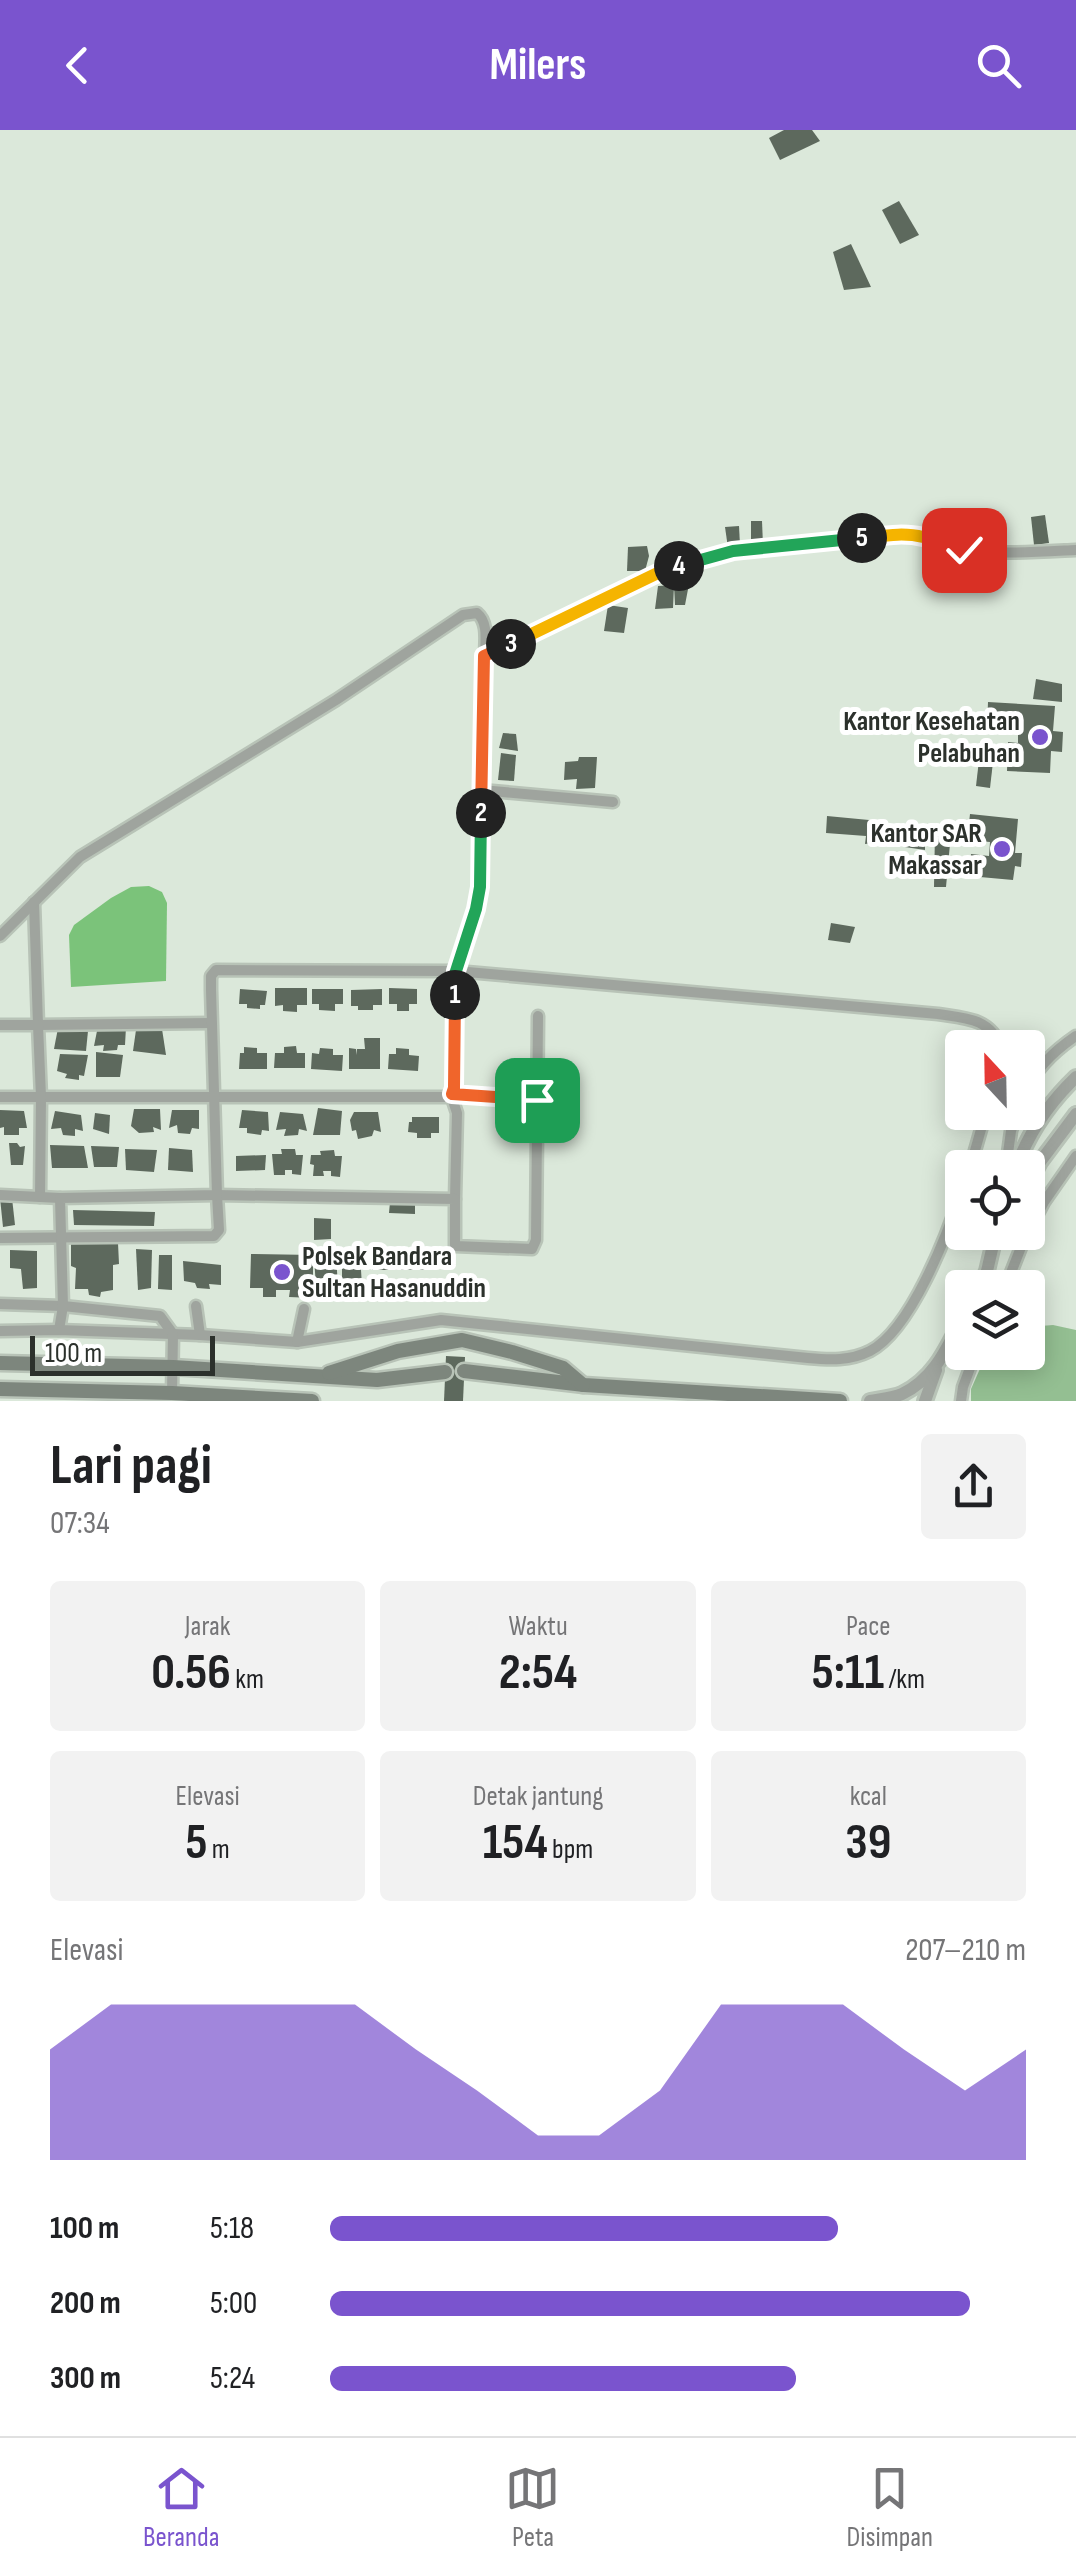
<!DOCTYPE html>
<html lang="id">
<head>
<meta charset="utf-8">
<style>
  :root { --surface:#fff; --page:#f2f2f2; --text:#202124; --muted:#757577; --line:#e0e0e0; --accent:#7a54ce }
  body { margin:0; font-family:"Sofia Sans Condensed",sans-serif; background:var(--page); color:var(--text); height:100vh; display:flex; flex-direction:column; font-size:38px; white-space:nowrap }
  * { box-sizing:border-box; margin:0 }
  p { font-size:32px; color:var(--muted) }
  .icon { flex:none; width:55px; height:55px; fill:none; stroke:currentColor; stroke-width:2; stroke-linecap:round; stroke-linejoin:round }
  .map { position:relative; height:1271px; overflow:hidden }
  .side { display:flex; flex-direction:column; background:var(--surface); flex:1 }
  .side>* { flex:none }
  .needle { width:65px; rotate:338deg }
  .buttons { position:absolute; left:945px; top:900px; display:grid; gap:20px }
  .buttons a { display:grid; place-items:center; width:100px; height:100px; border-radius:10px; background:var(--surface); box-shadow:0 5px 25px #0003; font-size:50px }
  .scale { position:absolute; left:30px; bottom:25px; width:185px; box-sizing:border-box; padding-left:10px; border:5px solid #2c312c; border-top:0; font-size:28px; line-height:35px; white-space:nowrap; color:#2c312c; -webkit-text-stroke:8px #fff; paint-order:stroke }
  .pin { position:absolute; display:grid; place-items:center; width:85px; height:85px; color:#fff; margin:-42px; border-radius:20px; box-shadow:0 5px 15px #0006 }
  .km { position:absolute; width:50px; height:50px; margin:-25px; border-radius:50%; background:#222; color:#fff; font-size:28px; line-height:50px; text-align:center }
  .round { display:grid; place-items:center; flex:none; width:105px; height:105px; border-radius:10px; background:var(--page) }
  .head { display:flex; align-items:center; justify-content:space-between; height:170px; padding:0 50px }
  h1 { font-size:55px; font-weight:700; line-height:75px }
  .figures { display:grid; grid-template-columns:repeat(3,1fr); gap:15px; height:170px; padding:10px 50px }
  .figures div { display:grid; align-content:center; border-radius:10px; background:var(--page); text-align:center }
  .figures b { font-size:50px; font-weight:700 }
  .figures small { font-size:28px; font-weight:400 }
  .figures p { font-size:28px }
  .chart { height:280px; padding:20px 50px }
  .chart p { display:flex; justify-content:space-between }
  .chart svg { width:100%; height:180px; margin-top:10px; fill:var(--accent); opacity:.7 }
  ul { padding:0 50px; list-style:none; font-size:32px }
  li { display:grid; grid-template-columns:160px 120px 1fr; align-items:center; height:75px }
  li i { height:25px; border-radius:12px; background:var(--accent) }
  header { display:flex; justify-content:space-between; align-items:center; height:130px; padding:0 50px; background:var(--accent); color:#fff; font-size:45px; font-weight:700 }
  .menu { display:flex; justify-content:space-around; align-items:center; height:140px; border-top:2px solid var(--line); background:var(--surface); font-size:28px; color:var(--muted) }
  .menu a { display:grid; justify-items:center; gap:5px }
  .menu .active { color:var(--accent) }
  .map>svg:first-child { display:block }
  .green { fill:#94bf92 }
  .water { fill:#7bc37a }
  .building { fill:#5d695d }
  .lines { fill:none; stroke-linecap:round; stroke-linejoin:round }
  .minor-casing { stroke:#b8c3b7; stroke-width:15 }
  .tertiary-casing { stroke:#b8c3b7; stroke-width:18 }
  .secondary-casing { stroke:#b8c3b7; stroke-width:19 }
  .minor { stroke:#9fa49e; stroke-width:10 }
  .tertiary { stroke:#9fa49e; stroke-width:12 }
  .secondary { stroke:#7d867d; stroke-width:14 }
  .split-1-casing { stroke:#fff; stroke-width:20 }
  .split-2-casing { stroke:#fff; stroke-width:20 }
  .split-3-casing { stroke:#fff; stroke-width:20 }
  .split-4-casing { stroke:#fff; stroke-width:20 }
  .split-5-casing { stroke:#fff; stroke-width:20 }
  .split-6-casing { stroke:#fff; stroke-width:20 }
  .split-1 { stroke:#f0652b; stroke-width:12 }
  .split-2 { stroke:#22a559; stroke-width:12 }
  .split-3 { stroke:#f0652b; stroke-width:12 }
  .split-4 { stroke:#f5b400; stroke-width:12 }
  .split-5 { stroke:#22a559; stroke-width:12 }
  .split-6 { stroke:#f5b400; stroke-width:12 }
  .poi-dot { fill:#7a54ce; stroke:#fff; stroke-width:4 }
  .labels { text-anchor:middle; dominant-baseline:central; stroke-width:10; stroke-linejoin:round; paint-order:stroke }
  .poi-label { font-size:28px; font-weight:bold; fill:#2c312c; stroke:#fff; text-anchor:end }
</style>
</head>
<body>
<header><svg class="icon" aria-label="back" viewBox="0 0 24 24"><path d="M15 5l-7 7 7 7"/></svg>Milers<svg class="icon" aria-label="search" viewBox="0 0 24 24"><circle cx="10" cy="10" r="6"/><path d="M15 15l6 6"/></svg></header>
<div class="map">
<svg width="1076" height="1271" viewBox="0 0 1076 1271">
  <rect width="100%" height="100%" fill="#dbe8da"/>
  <path class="green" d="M1053 1195 1076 1200V1271H971V1259L987 1223 1028 1222V1197Z"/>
  <path class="water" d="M149 756 162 762 167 773 166 851 71 857 69 805 74 795 111 768 131 757Z"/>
  <g class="building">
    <path d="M784 0H812L820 11 780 30 769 8Z"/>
    <path d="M899 71 919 105 900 114 882 80Z"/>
    <path d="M851 114 871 157 844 160 833 122Z"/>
    <path d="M1045 385 1049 413 1034 415 1031 387Z"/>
    <path d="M751 391H762L763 415 751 414Z"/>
    <path d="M739 396 740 415 728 418 725 397Z"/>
    <path d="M647 416 649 426 645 441H627L628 417Z"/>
    <path d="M689 454 685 475H675L674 455 673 478 655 479 658 456 674 455Z"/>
    <path d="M608 475 628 478 624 503 604 501Z"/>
    <path d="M1036 549 1062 554V572L1033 569Z"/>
    <path d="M988 572 1055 576 1053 601 1063 602 1062 622 1051 621 1050 643 1007 641 1008 612 1018 613V600L987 598Z"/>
    <path d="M503 603 516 604 518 621 499 618Z"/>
    <path d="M501 623 516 625 514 651 498 650Z"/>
    <path d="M579 627H597L595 658 576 659 577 649 564 650 565 632 578 631Z"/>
    <path d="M979 630 993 632 990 658 976 656Z"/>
    <path d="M970 684 1018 689 1015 723H1022L1021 737 1015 736 1013 750 969 746 971 724 989 726 990 712 967 710Z"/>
    <path d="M827 686 869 690 892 695 891 711 865 714 866 706 826 703Z"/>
    <path d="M901 695 925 699V720L898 716Z"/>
    <path d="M935 701 951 703 946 757H934Z"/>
    <path d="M831 793 855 797 850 813 828 810Z"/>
    <path d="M275 858H307V875H297V882L283 881V875L275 876Z"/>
    <path d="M389 858 417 859V874H409V881H397V874H389Z"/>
    <path d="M240 859 267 861 265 875H260V879L247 878V874H239Z"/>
    <path d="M312 859H343V874H335V881L319 880V874H312Z"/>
    <path d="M382 859V875H373V880H358V876H351V860Z"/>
    <path d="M98 896 126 897 125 915H118L117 920 103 921 104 915 94 916Z"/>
    <path d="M58 898 88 901 86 921 54 919Z"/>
    <path d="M162 899 166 925 133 921 136 900Z"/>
    <path d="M364 908H380V939H349V918L356 919 357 925V919H365Z"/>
    <path d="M296 916 297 923H305V938H274L275 923H284V917Z"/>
    <path d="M244 917 257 918V923H267V939H239L240 923H244Z"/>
    <path d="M320 918 333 919V925H343L342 941 311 939 312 923 319 924Z"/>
    <path d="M396 918 409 919V925L419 926 418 941 388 939 389 924H396Z"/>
    <path d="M96 922 123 925 120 947H96Z"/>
    <path d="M60 924 88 925 84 946 79 945V950L65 948 67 944 57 941Z"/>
    <path d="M318 978 342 981 340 1005H313Z"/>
    <path d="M134 979H160L161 1000 153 997 154 1002 139 1003 131 996Z"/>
    <path d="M0 980 24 981 27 998H19V1005H4V997L0 998Z"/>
    <path d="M172 980H199V999L192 998 190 1004 178 1003 177 995 169 998Z"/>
    <path d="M242 980 268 982 269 1001 262 1000 261 1005 247 1003V998H239Z"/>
    <path d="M55 981 81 985 83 1001 75 999V1006L63 1005 61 998 51 999Z"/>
    <path d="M280 982 303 984 307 1001 299 999 298 1005 284 1006 286 999 276 1000Z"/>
    <path d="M354 982H378L381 1002 374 1000 372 1006 358 1009 356 1000 352 1001 350 990Z"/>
    <path d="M95 983 110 985 109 1004 93 999Z"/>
    <path d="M412 987H439V1003H431V1008H417V1003L408 1002 409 992H412Z"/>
    <path d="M9 1013H17L20 1017 25 1016 23 1035H11Z"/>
    <path d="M50 1015 84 1016 88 1038H52Z"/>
    <path d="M91 1016 119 1017 117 1037H94Z"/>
    <path d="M169 1018 192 1020 193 1042 168 1040Z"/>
    <path d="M125 1019 157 1020 154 1042 126 1040Z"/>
    <path d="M281 1019H295L296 1025H303L301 1045 292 1044V1040H285V1045H274L272 1024H282Z"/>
    <path d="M334 1020 335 1026H342L340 1047 331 1046V1041H323L324 1046H313L314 1035 310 1034 311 1025H321L320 1021Z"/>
    <path d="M266 1025 265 1040 236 1041V1026Z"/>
    <path d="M0 1068H12L15 1095 3 1097Z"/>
    <path d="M390 1072H415V1084L389 1083Z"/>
    <path d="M73 1080 155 1082 154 1096 74 1095Z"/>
    <path d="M314 1088 331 1089V1109L314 1110Z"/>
    <path d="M71 1111 118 1113 119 1134 113 1135V1160L101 1162 100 1167 89 1165 88 1159H75L76 1138 71 1136Z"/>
    <path d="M136 1119 152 1120 151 1158 138 1160Z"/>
    <path d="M10 1120 37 1121V1158L23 1159 21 1139 10 1138Z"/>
    <path d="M336 1122 338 1159H316L314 1125Z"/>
    <path d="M342 1122H360L362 1157 342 1158Z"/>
    <path d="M425 1123V1140H372V1124Z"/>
    <path d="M251 1124 313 1125V1168L289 1167 290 1160H276V1167H263V1158H250Z"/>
    <path d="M159 1125H172V1160L158 1159Z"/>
    <path d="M183 1131 221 1135V1155L209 1154 210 1159 197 1158 195 1153 184 1151Z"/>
    <path d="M446 1226 465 1227 463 1271H444Z"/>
  </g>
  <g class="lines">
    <defs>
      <g id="minor">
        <path d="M485 526 664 440 709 427 733 421 910 404C926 407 940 416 956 419 995 425 1036 422 1076 420"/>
        <path d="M481 660 613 672"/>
        <path d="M34 772 38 895 211 893"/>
        <path d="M0 806 80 727 336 570 463 485 477 483C489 493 485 512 485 526L479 757 476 779 456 841 454 958 451 965 446 967H0"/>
        <path d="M0 895H38L41 967 40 1067"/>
        <path d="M1028 958C1037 937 1057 919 1076 906"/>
        <path d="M970 1038 986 982"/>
        <path d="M1006 1038 1011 1001 1017 982"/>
        <path d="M0 1065 60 1068"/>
        <path d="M455 1069 457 983 451 965 537 970"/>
        <path d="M1028 1102 1044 1072 1076 1026"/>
        <path d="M0 1108 214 1106 219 1100 217 1065 455 1069V1116L532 1119 536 1110 538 886"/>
        <path d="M1005 1158 1027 1102"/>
        <path d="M0 1174 63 1176 160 1186 173 1204"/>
        <path d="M196 1176 200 1205"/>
        <path d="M59 1200 63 1176 60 1068 217 1065 211 860V846L216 840 456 841 938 884C965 888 991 888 1001 918"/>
        <path d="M0 1201 59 1200 200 1205 297 1212 441 1190 808 1228C830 1230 850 1231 870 1221 911 1200 948 1103 962 1060"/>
        <path d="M297 1212 304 1179"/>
        <path d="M172 1263 173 1204"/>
        <path d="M961 1271 963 1257 976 1222"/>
      </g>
      <g id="tertiary">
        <path d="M1016 1038C1029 1001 1049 973 1076 947"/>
        <path d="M1028 1055 1040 1032 1076 984"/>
        <path d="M979 1158 987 1141 996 1102"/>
        <path d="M870 1271C880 1269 893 1268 902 1264 934 1249 947 1218 962 1189"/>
        <path d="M925 1271 936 1240"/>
      </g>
      <g id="secondary">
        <path d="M0 1233 173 1237 377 1250 445 1242"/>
        <path d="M464 1241 584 1255 840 1271"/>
        <path d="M329 1243 398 1221 462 1210 512 1222 563 1238 583 1255"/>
        <path d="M0 1259 172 1263 312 1271"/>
      </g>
    </defs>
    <use href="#minor" class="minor-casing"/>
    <use href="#tertiary" class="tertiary-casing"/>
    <use href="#secondary" class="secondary-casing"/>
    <use href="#minor" class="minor"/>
    <use href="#tertiary" class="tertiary"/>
    <use href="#secondary" class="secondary"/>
  </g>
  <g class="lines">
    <defs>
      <path id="split-1" d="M455 865 454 958 452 964 537 970"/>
      <path id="split-2" d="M455 865 456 841 476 779 480 757 481 683"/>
      <path id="split-3" d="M481 683 484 526 511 514"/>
      <path id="split-4" d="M511 514 664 440 679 436"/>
      <path id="split-5" d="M679 436 733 421 862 408"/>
      <path id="split-6" d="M862 408C882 406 903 402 923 407 937 410 949 418 964 420"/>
    </defs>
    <use href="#split-1" class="split-1-casing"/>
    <use href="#split-2" class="split-2-casing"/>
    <use href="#split-3" class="split-3-casing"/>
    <use href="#split-4" class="split-4-casing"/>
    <use href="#split-5" class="split-5-casing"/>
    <use href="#split-6" class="split-6-casing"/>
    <use href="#split-1" class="split-1"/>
    <use href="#split-2" class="split-2"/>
    <use href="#split-3" class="split-3"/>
    <use href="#split-4" class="split-4"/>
    <use href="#split-5" class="split-5"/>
    <use href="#split-6" class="split-6"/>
  </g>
  <g class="poi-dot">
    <circle cx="1040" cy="607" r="10"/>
    <circle cx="1002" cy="719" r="10"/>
    <circle cx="282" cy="1142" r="10"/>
  </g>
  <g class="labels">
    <g class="poi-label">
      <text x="1020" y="591">Kantor Kesehatan<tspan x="1020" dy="32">Pelabuhan</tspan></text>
      <text x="982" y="703">Kantor SAR<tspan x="982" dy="32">Makassar</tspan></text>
      <text x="302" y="1126" text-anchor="start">Polsek Bandara<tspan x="302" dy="32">Sultan Hasanuddin</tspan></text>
    </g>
  </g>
</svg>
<div class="buttons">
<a><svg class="needle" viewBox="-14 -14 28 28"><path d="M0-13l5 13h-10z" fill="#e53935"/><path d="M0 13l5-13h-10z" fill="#757577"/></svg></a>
<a><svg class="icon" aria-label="locate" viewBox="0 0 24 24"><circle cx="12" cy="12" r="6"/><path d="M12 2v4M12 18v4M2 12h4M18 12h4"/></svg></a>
<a><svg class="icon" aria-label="layers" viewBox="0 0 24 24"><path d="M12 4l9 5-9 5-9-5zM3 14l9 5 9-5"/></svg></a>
</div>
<div class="scale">100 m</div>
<div class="pin" style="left:537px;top:970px;background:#1e9e55"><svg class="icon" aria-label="arrive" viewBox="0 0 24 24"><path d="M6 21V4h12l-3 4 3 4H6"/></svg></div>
<div class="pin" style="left:964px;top:420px;background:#d93025"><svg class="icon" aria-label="check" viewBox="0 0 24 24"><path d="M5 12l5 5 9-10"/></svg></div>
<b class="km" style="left:455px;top:865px">1</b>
<b class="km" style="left:481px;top:683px">2</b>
<b class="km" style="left:511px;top:514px">3</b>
<b class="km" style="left:679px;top:436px">4</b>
<b class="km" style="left:862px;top:408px">5</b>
</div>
<section class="side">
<div class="head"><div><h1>Lari pagi</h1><p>07:34</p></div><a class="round"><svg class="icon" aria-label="share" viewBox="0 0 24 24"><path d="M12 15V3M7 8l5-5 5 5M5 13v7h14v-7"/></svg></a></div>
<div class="figures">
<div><p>Jarak</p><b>0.56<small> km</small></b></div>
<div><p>Waktu</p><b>2:54</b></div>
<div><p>Pace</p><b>5:11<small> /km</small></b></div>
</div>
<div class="figures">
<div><p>Elevasi</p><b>5<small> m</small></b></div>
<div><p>Detak jantung</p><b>154<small> bpm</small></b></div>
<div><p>kcal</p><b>39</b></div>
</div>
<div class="chart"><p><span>Elevasi</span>207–210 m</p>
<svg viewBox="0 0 160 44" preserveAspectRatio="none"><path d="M0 44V17L10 6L20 6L30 6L40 6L50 6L60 17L70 27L80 38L90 38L100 27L110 6L120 6L130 6L140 17L150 27L160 17V44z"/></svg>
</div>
<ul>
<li><b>100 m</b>5:18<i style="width:73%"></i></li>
<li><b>200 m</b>5:00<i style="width:92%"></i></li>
<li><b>300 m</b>5:24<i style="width:67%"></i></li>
</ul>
</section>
<nav class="menu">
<a class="active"><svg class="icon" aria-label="home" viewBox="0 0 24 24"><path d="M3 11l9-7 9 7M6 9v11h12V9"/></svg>Beranda</a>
<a><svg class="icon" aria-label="map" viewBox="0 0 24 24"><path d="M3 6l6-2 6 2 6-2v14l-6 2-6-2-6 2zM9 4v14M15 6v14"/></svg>Peta</a>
<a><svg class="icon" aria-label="saved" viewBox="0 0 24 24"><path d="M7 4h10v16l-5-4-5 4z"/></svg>Disimpan</a>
</nav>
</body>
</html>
